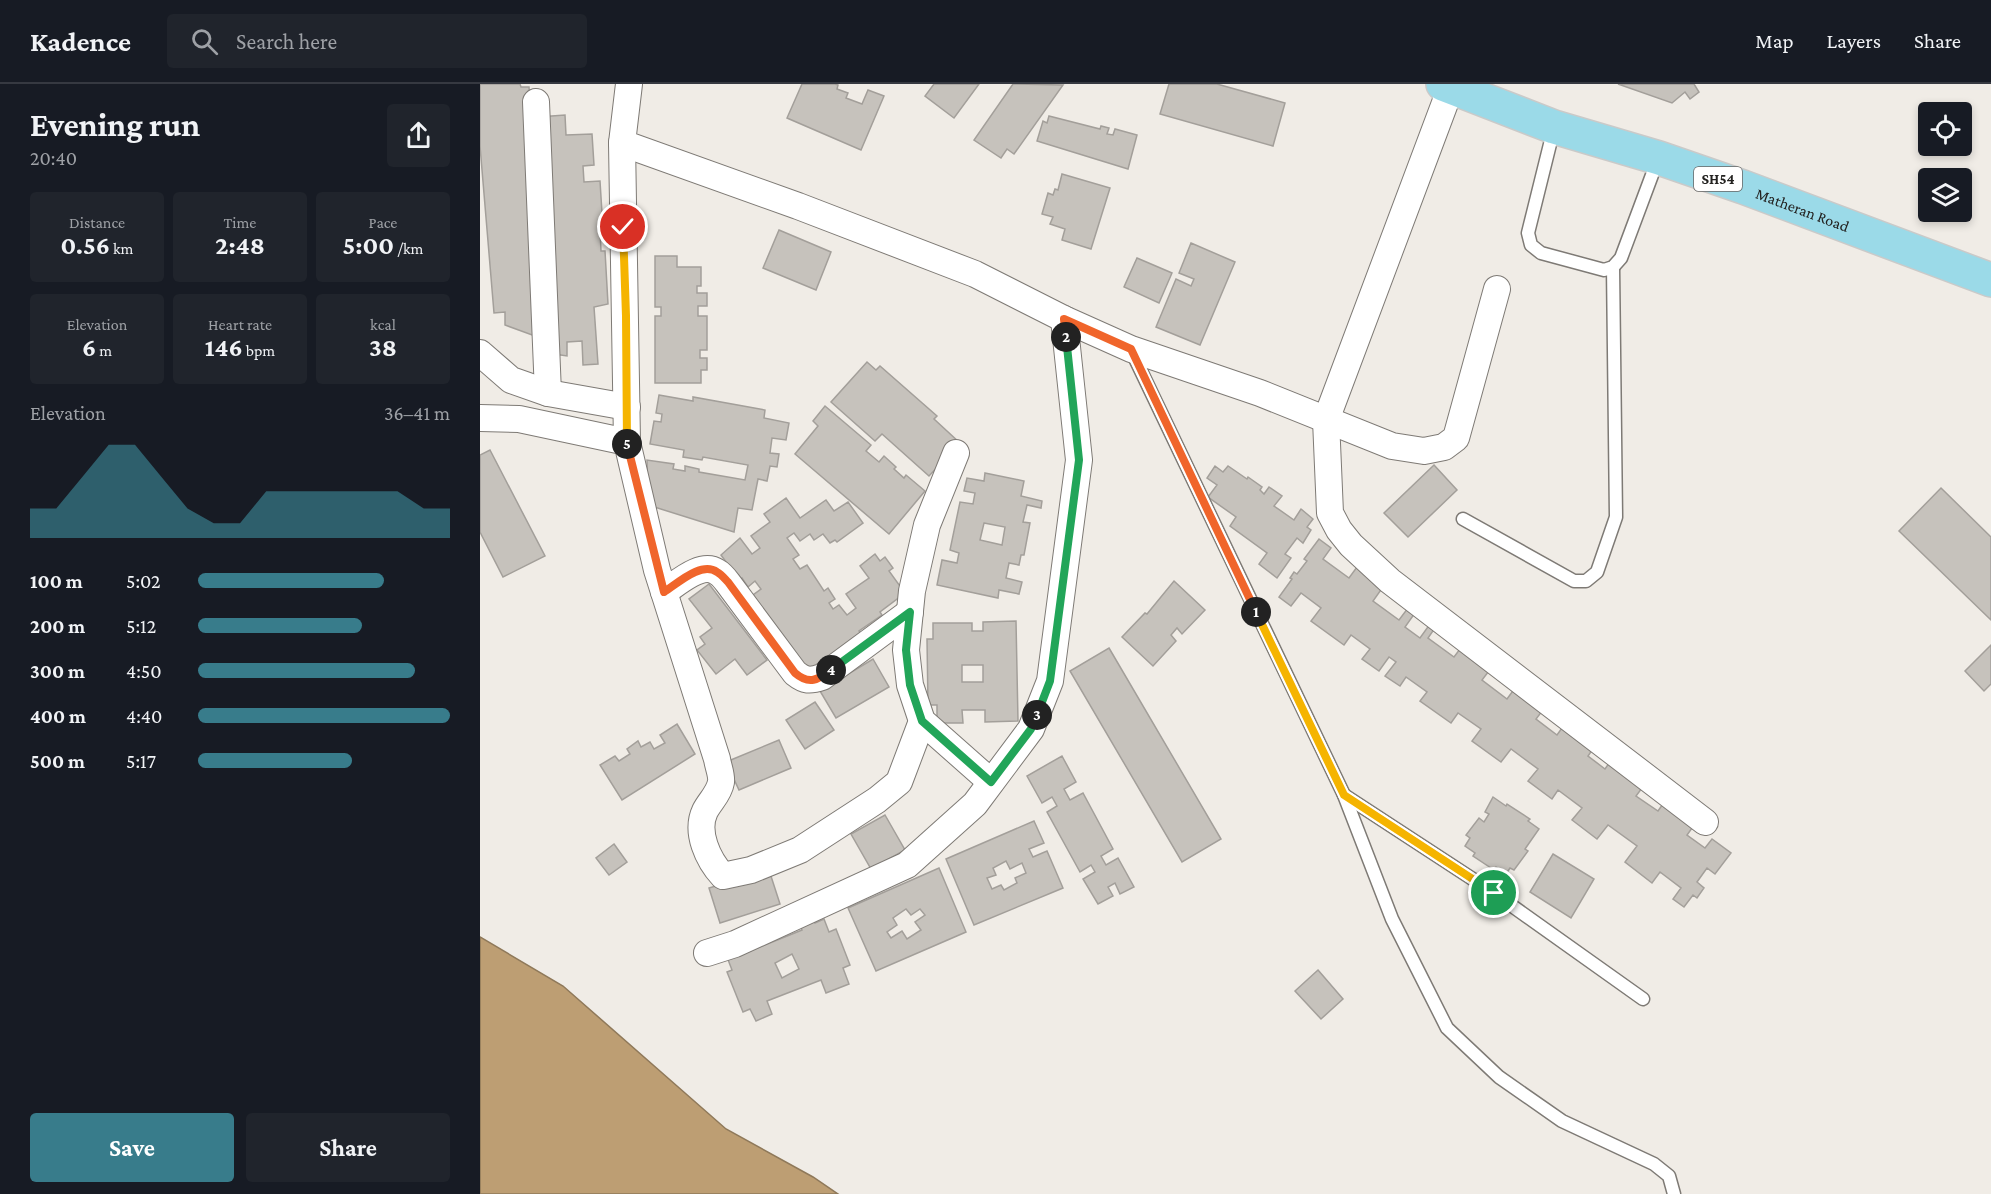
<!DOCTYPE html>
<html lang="en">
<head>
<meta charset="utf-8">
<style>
  :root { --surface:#171b24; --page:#20242c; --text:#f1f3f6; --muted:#9ea1a6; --line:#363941; --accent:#387c8b }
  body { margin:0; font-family:"Crimson Pro",serif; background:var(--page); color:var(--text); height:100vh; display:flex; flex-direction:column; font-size:22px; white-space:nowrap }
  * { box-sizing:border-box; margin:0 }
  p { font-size:20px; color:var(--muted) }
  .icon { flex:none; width:33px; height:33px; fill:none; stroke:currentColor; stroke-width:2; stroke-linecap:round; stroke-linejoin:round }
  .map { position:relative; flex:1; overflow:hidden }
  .drawer { display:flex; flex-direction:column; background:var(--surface); width:480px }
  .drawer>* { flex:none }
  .tools { position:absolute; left:1438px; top:18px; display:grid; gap:12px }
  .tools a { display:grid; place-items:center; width:54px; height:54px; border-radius:6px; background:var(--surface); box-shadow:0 3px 9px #0003; font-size:30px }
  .pin { position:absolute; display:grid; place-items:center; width:51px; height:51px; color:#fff; margin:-26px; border:3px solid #fff; border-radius:50%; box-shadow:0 2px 6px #0007 }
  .km { position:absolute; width:30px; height:30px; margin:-15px; border-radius:50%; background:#222; color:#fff; font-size:16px; line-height:30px; text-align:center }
  .round { display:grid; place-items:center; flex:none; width:63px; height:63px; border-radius:6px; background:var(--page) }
  .head { display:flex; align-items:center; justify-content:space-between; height:102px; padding:0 30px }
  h1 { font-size:33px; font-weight:700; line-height:45px }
  .metrics { display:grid; grid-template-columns:repeat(3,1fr); gap:9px; height:102px; padding:6px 30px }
  .metrics div { display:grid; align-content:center; border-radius:6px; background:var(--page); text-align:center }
  .metrics b { font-size:26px; font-weight:700 }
  .metrics small { font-size:16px; font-weight:400 }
  .metrics p { font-size:16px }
  .chart { height:168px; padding:12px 30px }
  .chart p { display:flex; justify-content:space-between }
  .chart svg { width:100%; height:108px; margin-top:6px; fill:var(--accent); opacity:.7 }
  .action { display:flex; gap:12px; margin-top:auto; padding:12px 30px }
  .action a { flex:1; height:69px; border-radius:6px; background:var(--accent); color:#fff; font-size:24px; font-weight:700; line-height:69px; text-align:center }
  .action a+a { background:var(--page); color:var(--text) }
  ul { padding:0 30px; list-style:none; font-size:20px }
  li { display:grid; grid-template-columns:96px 72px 1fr; align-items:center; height:45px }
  li i { height:15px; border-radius:8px; background:var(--accent) }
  header { display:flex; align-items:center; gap:36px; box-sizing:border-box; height:84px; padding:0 30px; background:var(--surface); border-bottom:2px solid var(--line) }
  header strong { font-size:28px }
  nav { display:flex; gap:33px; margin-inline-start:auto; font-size:21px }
  .search { width:420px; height:54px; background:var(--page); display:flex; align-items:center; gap:15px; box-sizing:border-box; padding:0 21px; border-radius:6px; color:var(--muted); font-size:22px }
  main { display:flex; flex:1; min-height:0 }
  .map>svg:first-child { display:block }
  .water { fill:#bd9e73; stroke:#8f795a; stroke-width:1.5 }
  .building { fill:#c6c2bc; stroke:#a39f9a; stroke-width:1.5; fill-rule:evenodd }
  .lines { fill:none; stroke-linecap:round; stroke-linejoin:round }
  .lane-casing { stroke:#7e7a75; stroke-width:15 }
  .street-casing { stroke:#7e7a75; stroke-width:28 }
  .primary-casing { stroke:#cacac9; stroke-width:36 }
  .lane { stroke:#fff; stroke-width:12 }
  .street { stroke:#fff; stroke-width:26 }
  .primary { stroke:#9bdae8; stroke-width:33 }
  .split-1-casing { stroke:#fff; stroke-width:12 }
  .split-2-casing { stroke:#fff; stroke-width:12 }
  .split-3-casing { stroke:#fff; stroke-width:12 }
  .split-4-casing { stroke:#fff; stroke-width:12 }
  .split-5-casing { stroke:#fff; stroke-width:12 }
  .split-6-casing { stroke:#fff; stroke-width:12 }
  .split-1 { stroke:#f5b400; stroke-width:8 }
  .split-2 { stroke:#f0652b; stroke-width:8 }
  .split-3 { stroke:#22a559; stroke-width:8 }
  .split-4 { stroke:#22a559; stroke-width:8 }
  .split-5 { stroke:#f0652b; stroke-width:8 }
  .split-6 { stroke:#f5b400; stroke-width:8 }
  .labels { text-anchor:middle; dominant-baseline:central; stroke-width:4.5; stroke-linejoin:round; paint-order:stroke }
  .shield { fill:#fff; stroke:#656463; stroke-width:1.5 }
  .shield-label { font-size:15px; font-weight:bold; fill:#232220 }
  .street-label { font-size:16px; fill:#232220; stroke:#fff }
</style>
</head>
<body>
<header>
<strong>Kadence</strong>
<div class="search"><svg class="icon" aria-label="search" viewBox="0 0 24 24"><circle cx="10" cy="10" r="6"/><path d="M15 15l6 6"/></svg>Search here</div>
<nav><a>Map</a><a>Layers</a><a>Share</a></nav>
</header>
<main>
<section class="drawer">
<div class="head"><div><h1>Evening run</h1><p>20:40</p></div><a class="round"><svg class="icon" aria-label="share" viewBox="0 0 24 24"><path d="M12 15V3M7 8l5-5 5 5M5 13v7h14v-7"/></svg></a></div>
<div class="metrics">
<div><p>Distance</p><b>0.56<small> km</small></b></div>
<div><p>Time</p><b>2:48</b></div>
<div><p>Pace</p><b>5:00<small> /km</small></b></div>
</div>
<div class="metrics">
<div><p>Elevation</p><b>6<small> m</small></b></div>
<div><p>Heart rate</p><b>146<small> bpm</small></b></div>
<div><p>kcal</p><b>38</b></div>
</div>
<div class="chart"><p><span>Elevation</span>36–41 m</p>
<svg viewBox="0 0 160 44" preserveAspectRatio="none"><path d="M0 44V32L10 32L20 19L30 6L40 6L50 19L60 32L70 38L80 38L90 25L100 25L110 25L120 25L130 25L140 25L150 32L160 32V44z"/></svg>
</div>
<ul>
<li><b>100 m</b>5:02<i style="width:74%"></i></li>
<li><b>200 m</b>5:12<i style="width:65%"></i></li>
<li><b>300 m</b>4:50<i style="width:86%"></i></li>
<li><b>400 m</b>4:40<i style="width:100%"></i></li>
<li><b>500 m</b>5:17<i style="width:61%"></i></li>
</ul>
<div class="action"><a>Save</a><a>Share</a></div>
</section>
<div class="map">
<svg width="1511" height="1110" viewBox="0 0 1511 1110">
  <rect width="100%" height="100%" fill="#f0ece6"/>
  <path class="water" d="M0 853 83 902 246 1045 333 1093 358 1110H0Z"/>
  <g class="building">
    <path d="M0 0H40L41 3H49L63 255 25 241V228L14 229 0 62Z"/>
    <path d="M322 0H355L358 1 357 5 368 9 366 14 382 20 388 6 404 12 381 66 307 34Z"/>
    <path d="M454 0H499L474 34 445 12Z"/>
    <path d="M533 0 583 1 534 70 527 65 521 74 494 56Z"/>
    <path d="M689 0H737L805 19 793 62 680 30Z"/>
    <path d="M1138 0H1214L1219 8 1210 15 1205 8 1192 19Z"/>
    <path d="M85 31 86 51 112 50 114 81 103 82 104 98 120 97 123 145H120L121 167H125L128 220 114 223 118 280 103 281 102 257 87 258V272L74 270 58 33Z"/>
    <path d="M569 32 620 45 621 42 629 44 627 50 633 51 635 45 657 51 648 85 557 57 563 37 567 39Z"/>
    <path d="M582 90 630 104 611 165 582 156 585 145 570 140 573 133 562 130 568 109 573 111 575 105 578 106Z"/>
    <path d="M299 146 351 168 336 206 283 184Z"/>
    <path d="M711 159 755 178 720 261 676 243 696 195 711 202 714 195 699 189Z"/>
    <path d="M175 172H197V183H221V202H217V209H227V222H218V232H227V266H220V274H227V286H221V299H175V232H181V223H175Z"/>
    <path d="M657 174 692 189 679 219 644 203Z"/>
    <path d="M387 278 396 286 400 282 457 332 454 335 480 359 449 392 402 350 395 357 351 318Z"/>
    <path d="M179 311 213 317V313L285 326 284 334 309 339 306 356 292 354 290 369 299 370 297 383 290 382 287 397 278 395 272 426 258 424 254 448 168 421 167 376 194 380 193 385 205 387V382L219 385V388L265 396 268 381 223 373 222 376 203 373 204 366 170 360 174 337 181 338 182 330 176 329Z"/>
    <path d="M345 322 391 361 386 367 399 378 404 372 416 383 414 385 424 394 426 391 445 407 409 450 315 370 338 342 333 337Z"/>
    <path d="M10 366 65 472 23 493 0 448V371Z"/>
    <path d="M954 381 977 406 928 453 904 429Z"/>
    <path d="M735 382 743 388 748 382 767 395 768 393 782 403 780 406 784 410 789 403 802 412 794 422 814 436 821 425 833 435 827 443 831 446 823 459 817 454 805 470 811 474 797 494 779 480 787 469 750 442 756 433 728 413 737 401 727 394Z"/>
    <path d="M505 389 544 397 541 412 562 417 561 424 547 421 543 438 550 439 544 471H541L539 481 529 479 526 494 542 498 539 510 519 506 518 514 457 501 462 476 477 479 479 469 470 466 480 418 493 420 495 409 484 407 487 394 504 397ZM504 439 525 443 522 461 500 456Z"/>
    <path d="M1461 404 1511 453V536L1419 447Z"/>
    <path d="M306 414 320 434 346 416 354 427 368 418 383 439 357 458 355 456 350 459 343 450 334 456 330 450 320 457 314 449 307 454 319 471 313 475 320 485 327 481 344 507 348 504 355 515 349 519 353 525 359 521 367 531 376 524 366 510 389 494 380 482 395 470 400 477 405 473 413 484 409 487 425 509 400 528 402 531 379 547 385 556 330 591 273 511 281 505 275 497 268 503 262 494 259 496 241 471 260 454 272 470 280 464 271 452 290 438 284 430Z"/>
    <path d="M839 455 851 464 843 475 869 494 877 483 903 503 893 517 919 536 928 524 935 529 925 543 940 554 950 540 955 544 948 554 974 573 983 561 1012 583 1002 596 1027 615 1038 600 1066 622 1056 635 1077 651 1087 637 1117 659 1108 672 1125 685 1132 675 1165 700 1156 712 1178 727 1185 717 1215 740 1207 751 1225 764 1232 755 1251 769 1235 790 1227 784 1217 798 1224 804 1217 814 1213 811 1204 823 1193 815 1201 804 1180 788 1172 799 1145 778 1157 762 1128 741 1117 755 1092 736 1102 724 1078 706 1072 715 1048 697 1058 685 1031 665 1021 678 992 657 1001 645 978 629 971 639 940 617 947 608 926 593 920 602 905 592 916 578 909 573 899 587 882 575 890 565 871 551 864 561 831 537 841 524 821 509 811 522 799 513 812 495 810 494 814 488 817 490 827 477 824 475Z"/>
    <path d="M694 497 725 526 702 550 697 544 691 551 696 557 673 582 642 553 665 529 667 530Z"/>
    <path d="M229 500 287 576 267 591 255 575 236 590 217 566 225 560 220 553 232 544 209 515Z"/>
    <path d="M536 537 538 637 505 638V626H482L483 639H457V621H448L447 555H453V539H492V547H503V538ZM482 581H503V598H482Z"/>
    <path d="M1511 561V600L1504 607 1485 587Z"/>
    <path d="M629 564 741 755 702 778 590 587Z"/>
    <path d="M393 575 409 603 356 634 340 607Z"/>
    <path d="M335 618 354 646 325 665 306 636Z"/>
    <path d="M197 640 215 670 142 716 120 681 135 672 139 677 150 670 147 665 158 657 161 663 170 658 174 665 185 659 180 651Z"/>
    <path d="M299 656 311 684 259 706 246 678Z"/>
    <path d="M582 672 596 698 584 705 590 716 603 709 633 765 621 772 626 781 638 774 654 803 640 810 635 799 628 803 633 812 618 820 603 795 615 788 611 781 600 788 567 728 577 722 572 713 562 719 547 692Z"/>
    <path d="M1013 713 1026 722 1027 720 1050 735 1048 737 1059 745 1045 765 1048 767 1034 786 1030 784 1026 790 1016 783 1014 786 993 772 995 769 985 762 990 754 986 751 999 734 1004 738 1009 730 1005 728Z"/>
    <path d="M405 731 425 766 391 785 371 750Z"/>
    <path d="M554 737 564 759 549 765 553 773 567 767 583 804 494 841 466 775ZM526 777 530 785 542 779 546 789 535 794 537 799 524 806 521 801 512 805 507 794 516 791 513 784Z"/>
    <path d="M134 760 147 778 129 791 116 774Z"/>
    <path d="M1073 770 1114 795 1091 834 1050 808Z"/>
    <path d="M459 784 486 848 396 887 368 824ZM426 825 431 831 440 825 445 831 435 838 441 846 427 855 422 847 411 854 407 848 417 841 413 834Z"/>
    <path d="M289 786 300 820 240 839 229 804Z"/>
    <path d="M333 834 335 839 344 835 349 848 356 845 370 881 363 884 369 900 346 909 341 896 287 917 292 930 276 937 270 925 263 928 247 888 252 886 247 873 270 867 322 846 319 839ZM312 870 319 885 302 894 295 879Z"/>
    <path d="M838 886 863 915 841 935 815 907Z"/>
  </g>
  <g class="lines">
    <defs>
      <g id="lane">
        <path d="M1074 44 1048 149 1051 161 1061 169 1124 186 1133 183 1141 174 1178 75"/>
        <path d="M651 266 864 711 912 835 967 944 1019 993 1082 1037 1174 1080 1189 1092 1194 1110"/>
        <path d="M983 435 1094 497H1106L1117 488 1136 433 1133 183"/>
        <path d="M864 711 1014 809 1163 915"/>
      </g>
      <g id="street">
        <path d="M149 0 142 59 318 122 495 190 584 235 651 265 780 309 912 362 944 367 964 363 976 354 1017 205"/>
        <path d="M976 0 971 3 846 336 850 429 859 446 871 461 910 497 1225 738"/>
        <path d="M56 18 68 309"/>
        <path d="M142 59 147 358 177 486 237 675C238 682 242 691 241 698 239 710 230 717 225 727 215 748 228 776 243 792L271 786 320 766 397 716 419 698 442 637"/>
        <path d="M0 269 31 296 68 309 147 323"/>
        <path d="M0 334 39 335 147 358"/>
        <path d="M476 369 447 441 432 507 426 566 430 601 442 637 511 698"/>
        <path d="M184 508C197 500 221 477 237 488 241 490 245 495 248 499L315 589C325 597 330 597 342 593L430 528"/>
        <path d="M227 869 255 860 427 781 495 720 551 645 570 597 599 376 584 235"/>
      </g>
      <g id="primary">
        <path id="s1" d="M963 0 1074 43 1179 74 1263 103 1511 196"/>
      </g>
    </defs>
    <use href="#lane" class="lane-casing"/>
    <use href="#street" class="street-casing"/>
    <use href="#primary" class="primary-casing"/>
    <use href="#lane" class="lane"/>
    <use href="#street" class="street"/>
    <use href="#primary" class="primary"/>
  </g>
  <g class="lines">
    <defs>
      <path id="split-1" d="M776 528 864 711 1014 809"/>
      <path id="split-2" d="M586 253 584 235 651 265 776 528"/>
      <path id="split-3" d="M557 631 570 597 599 376 586 253"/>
      <path id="split-4" d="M351 586 430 528 426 566 430 601 442 637 511 698 551 645 557 631"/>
      <path id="split-5" d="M147 360 184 508C197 500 221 477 237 488 241 490 245 495 248 498L315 589C329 601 338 596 351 586"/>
      <path id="split-6" d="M143 143 146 232 147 360"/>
    </defs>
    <use href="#split-1" class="split-1-casing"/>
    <use href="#split-2" class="split-2-casing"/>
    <use href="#split-3" class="split-3-casing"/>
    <use href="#split-4" class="split-4-casing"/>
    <use href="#split-5" class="split-5-casing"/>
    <use href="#split-6" class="split-6-casing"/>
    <use href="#split-1" class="split-1"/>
    <use href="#split-2" class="split-2"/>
    <use href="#split-3" class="split-3"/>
    <use href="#split-4" class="split-4"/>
    <use href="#split-5" class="split-5"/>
    <use href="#split-6" class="split-6"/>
  </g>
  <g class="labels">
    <rect class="shield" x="1214" y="83" width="48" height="24" rx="4.5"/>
    <g class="shield-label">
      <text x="1238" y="95">SH54</text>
    </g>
    <g class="street-label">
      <text stroke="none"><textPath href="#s1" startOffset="381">Matheran Road</textPath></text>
    </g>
  </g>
</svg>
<div class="tools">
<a><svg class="icon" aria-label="locate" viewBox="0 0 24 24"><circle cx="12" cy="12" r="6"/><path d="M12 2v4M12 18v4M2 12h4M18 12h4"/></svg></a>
<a><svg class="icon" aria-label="layers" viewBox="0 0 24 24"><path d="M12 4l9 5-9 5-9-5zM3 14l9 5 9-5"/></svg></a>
</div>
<div class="pin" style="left:1014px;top:809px;background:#1e9e55"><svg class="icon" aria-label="arrive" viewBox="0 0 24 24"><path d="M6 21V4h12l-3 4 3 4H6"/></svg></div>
<div class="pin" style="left:143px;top:143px;background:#d93025"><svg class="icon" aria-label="check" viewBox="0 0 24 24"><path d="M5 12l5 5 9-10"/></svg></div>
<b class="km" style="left:776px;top:528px">1</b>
<b class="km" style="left:586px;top:253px">2</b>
<b class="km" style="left:557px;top:631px">3</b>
<b class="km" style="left:351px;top:586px">4</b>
<b class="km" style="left:147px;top:360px">5</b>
</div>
</main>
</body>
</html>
